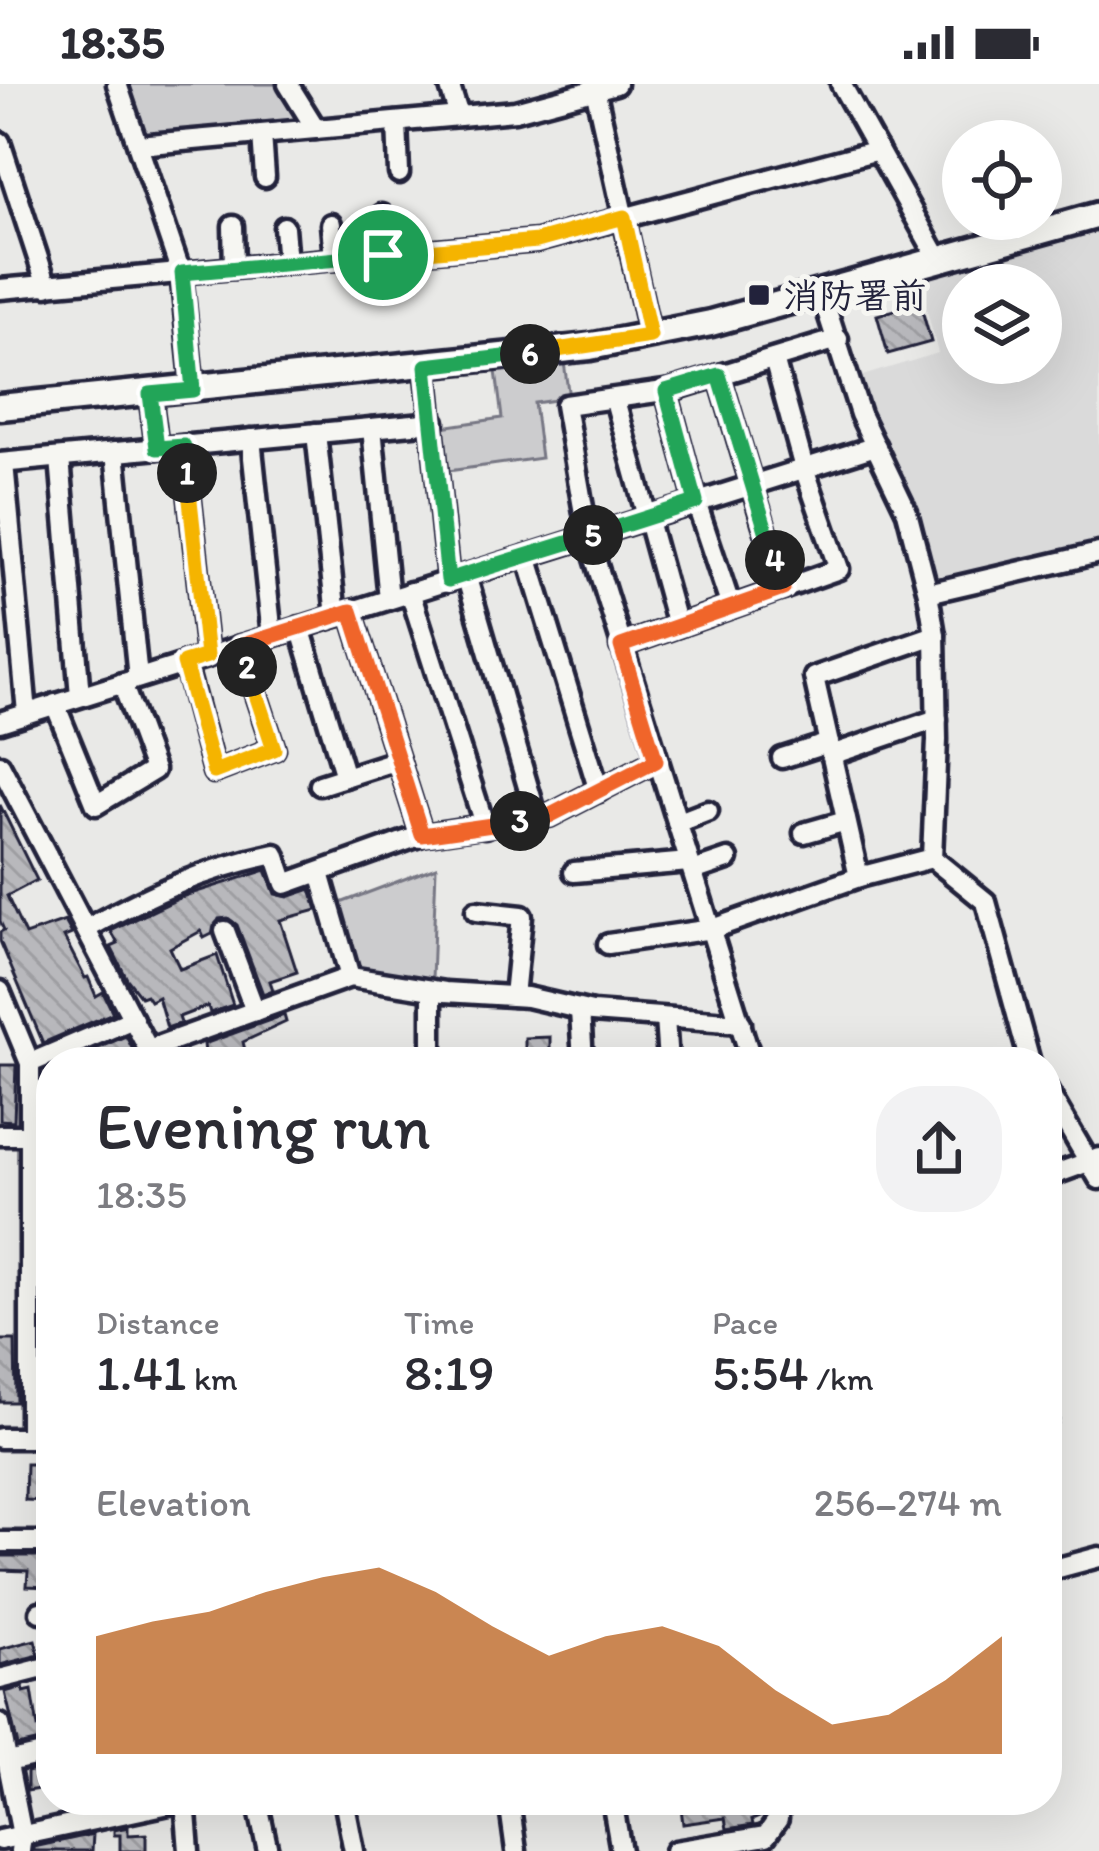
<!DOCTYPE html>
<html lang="en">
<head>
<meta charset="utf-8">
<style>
  :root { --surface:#fff; --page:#f2f2f3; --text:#2b2b33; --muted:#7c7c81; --accent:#b45309 }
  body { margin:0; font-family:Itim,"Klee One",sans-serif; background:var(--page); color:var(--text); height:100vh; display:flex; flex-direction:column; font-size:45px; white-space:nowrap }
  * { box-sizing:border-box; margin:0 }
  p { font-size:39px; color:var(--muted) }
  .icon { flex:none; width:66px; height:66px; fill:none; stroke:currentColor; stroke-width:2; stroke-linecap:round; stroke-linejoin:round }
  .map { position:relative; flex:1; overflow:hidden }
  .side { position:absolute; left:36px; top:963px; width:1026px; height:768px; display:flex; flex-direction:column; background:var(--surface); border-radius:48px; box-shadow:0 12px 48px #0002 }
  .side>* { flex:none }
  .tools { position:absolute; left:942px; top:36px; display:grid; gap:24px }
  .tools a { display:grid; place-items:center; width:120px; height:120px; border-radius:50%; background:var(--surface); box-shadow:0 12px 48px #0002; font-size:60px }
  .pin { position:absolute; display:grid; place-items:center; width:102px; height:102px; color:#fff; margin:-51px; border:6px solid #fff; border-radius:50%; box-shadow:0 3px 12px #0007 }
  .km { position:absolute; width:60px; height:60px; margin:-30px; border-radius:50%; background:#222; color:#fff; font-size:33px; line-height:60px; text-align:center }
  .round { display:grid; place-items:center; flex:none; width:126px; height:126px; border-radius:48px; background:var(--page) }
  .headline { display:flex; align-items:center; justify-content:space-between; height:204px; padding:0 60px }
  h1 { font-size:66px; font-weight:600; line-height:90px }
  .metrics { display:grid; grid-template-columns:repeat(3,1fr); gap:18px; height:204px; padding:12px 60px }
  .metrics div { display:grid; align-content:center }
  .metrics b { font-size:51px; font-weight:600 }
  .metrics small { font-size:33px; font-weight:400 }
  .metrics p { font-size:33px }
  .chart { height:336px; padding:24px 60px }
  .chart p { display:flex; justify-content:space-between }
  .chart svg { width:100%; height:216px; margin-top:12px; fill:var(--accent); opacity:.7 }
  .status { display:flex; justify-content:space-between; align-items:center; height:84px; padding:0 60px; background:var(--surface); direction:ltr }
  .status svg { height:33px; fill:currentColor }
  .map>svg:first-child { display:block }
  .built { fill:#dadada; fill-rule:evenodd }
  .green { fill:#ccccce; stroke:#777784; stroke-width:3 }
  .building { fill:url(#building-back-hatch); stroke:#22223b; stroke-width:3 }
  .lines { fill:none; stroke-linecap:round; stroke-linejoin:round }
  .minor-casing { stroke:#22223b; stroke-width:27 }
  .major-casing { stroke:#22223b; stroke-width:33 }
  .minor { stroke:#f6f6f2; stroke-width:18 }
  .major { stroke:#f6f6f2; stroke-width:24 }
  .split-1-casing { stroke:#fff; stroke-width:24 }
  .split-2-casing { stroke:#fff; stroke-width:24 }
  .split-3-casing { stroke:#fff; stroke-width:24 }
  .split-4-casing { stroke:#fff; stroke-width:24 }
  .split-5-casing { stroke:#fff; stroke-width:24 }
  .split-6-casing { stroke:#fff; stroke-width:24 }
  .split-7-casing { stroke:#fff; stroke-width:24 }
  .split-1 { stroke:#22a559; stroke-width:15 }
  .split-2 { stroke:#f5b400; stroke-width:15 }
  .split-3 { stroke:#f0652b; stroke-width:15 }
  .split-4 { stroke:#f0652b; stroke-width:15 }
  .split-5 { stroke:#22a559; stroke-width:15 }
  .split-6 { stroke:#22a559; stroke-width:15 }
  .split-7 { stroke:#f5b400; stroke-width:15 }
  .poi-dot { fill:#22223b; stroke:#f6f6f2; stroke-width:4.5 }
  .labels { text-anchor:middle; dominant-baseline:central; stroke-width:10; stroke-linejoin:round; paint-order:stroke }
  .poi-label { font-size:36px; font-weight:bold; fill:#22223b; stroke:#f6f6f2; text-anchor:start }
</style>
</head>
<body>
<div class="status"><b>18:35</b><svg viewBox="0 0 49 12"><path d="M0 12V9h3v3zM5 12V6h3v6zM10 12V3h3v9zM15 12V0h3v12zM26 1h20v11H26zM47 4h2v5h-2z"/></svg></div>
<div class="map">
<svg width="1099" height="1767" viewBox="0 0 1099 1767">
  <defs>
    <pattern id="building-back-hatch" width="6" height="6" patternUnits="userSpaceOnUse" patternTransform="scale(3)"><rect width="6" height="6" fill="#b8b8bc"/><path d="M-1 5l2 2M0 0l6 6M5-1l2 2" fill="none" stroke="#9e9ea2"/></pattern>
  </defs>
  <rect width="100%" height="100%" fill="#e9e9e7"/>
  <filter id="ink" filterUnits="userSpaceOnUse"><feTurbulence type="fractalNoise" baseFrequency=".00833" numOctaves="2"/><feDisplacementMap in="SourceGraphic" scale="24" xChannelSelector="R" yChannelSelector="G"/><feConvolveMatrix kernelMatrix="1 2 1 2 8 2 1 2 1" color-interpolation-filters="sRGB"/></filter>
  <g filter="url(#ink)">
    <path class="built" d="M1099 146V462L941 499 936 496 908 401 875 346 859 293 938 269 919 196ZM963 201H1041V279H963Z"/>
    <g class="green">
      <path d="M126 0H281L304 35 294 40 151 51 142 46Z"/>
      <path d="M564 278 569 314 534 319 541 374 448 387 442 343 502 334 496 287Z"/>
      <path d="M436 783 432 896 362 886 355 880 338 820Z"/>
    </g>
    <g class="building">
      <path d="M920 219 931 258 888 270 877 231Z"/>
      <path d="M0 721 37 796 7 812 25 851 65 837 72 850 64 853 85 894 88 893 96 912 103 908 113 929 43 959 0 857V848L4 846 0 837Z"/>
      <path d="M266 786 275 810 288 813 311 805 317 826 280 836 297 888 270 897 273 906 263 910 237 841 228 834 219 835 212 850 204 854 201 847 170 864 180 885 217 871 233 921 210 929 208 922 179 933 181 939 167 944 158 913 150 917 146 911 141 913 127 895 111 863 118 860 111 847 184 812Z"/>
      <path d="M284 931 286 938 243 958 248 978H206L204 960Z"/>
      <path d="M126 952 139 978H99L94 966Z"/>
      <path d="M550 953V978H525V954Z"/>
      <path d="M0 981H16L14 1037 0 1036Z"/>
      <path d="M0 1256H15L16 1318H0Z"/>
      <path d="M26 1380H43L45 1417 25 1416Z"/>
      <path d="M0 1472H46L47 1503 27 1502 28 1487 0 1486Z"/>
      <path d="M35 1556 39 1571 0 1581V1565Z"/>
      <path d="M23 1603 24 1608 32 1606 38 1644 46 1642 49 1655 18 1662 5 1608Z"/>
      <path d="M51 1682V1703L27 1707V1688Z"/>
      <path d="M680 1716H764V1731L752 1736 753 1741 727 1745 725 1734 683 1740Z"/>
      <path d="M128 1743V1751L146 1750V1767H120V1751H114V1746Z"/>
      <path d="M93 1750 92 1767H34V1763Z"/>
    </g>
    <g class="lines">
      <defs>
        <g id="minor">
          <path d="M117 0 181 189 193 306"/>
          <path d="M288 0 316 45"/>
          <path d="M449 0 459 32"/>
          <path d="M594 0 650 252"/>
          <path d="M841 0 939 176"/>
          <path d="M397 38 399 89"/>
          <path d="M262 50 265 93"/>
          <path d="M0 58 47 202"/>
          <path d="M138 61 515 27 616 0"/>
          <path d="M382 131 383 171"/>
          <path d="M331 140 334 175"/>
          <path d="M233 142 234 184"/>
          <path d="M284 143 287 179"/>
          <path d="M0 205 537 157 878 66"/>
          <path d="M821 208 860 330 907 428 928 509 935 551 937 656 932 774"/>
          <path d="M426 282 448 496"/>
          <path d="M719 291 783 505"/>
          <path d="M666 307 696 418 731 523"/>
          <path d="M150 310 157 364"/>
          <path d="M615 316 677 542"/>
          <path d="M372 344 389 515"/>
          <path d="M316 349 336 532"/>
          <path d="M251 355 272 552"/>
          <path d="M184 362 207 572"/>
          <path d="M115 368 138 594"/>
          <path d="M60 374 80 612"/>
          <path d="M0 379 434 338"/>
          <path d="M4 379 27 629"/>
          <path d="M527 472 599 707"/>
          <path d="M466 491 537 734"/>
          <path d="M410 508 485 743"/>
          <path d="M928 509 1099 469"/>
          <path d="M351 527 422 751"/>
          <path d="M300 543 345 693"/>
          <path d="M621 562 839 485 804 384 774 275"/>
          <path d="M185 579 214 688 274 665 240 562"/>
          <path d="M55 620 96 721 154 686 122 599"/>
          <path d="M0 638 876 362"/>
          <path d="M831 671 937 635"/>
          <path d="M782 674 829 659"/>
          <path d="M0 681 155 978"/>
          <path d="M320 701 398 676"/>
          <path d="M677 739 708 727"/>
          <path d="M804 749 846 737"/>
          <path d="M932 774 986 818 1030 978"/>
          <path d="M693 787 728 775"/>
          <path d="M574 788 689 778"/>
          <path d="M320 789 350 893"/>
          <path d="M859 793 814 593 935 551"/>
          <path d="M476 827 522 832 514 912"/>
          <path d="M88 844C152 809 203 785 275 770L285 800 422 751 549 732 656 677"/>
          <path d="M225 847 255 927"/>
          <path d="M608 860 712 845 859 793 932 774"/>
          <path d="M0 907 30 979V1354"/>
          <path d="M580 926 583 978"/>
          <path d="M665 934 668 978"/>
          <path d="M149 965 350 893 445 908 527 913 592 928 741 939"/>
          <path d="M432 978V906"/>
          <path d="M752 978 588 452 565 321 671 306 838 255"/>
          <path d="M30 979 133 935"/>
          <path d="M1047 1006 1099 1095"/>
          <path d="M0 1051H31"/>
          <path d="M1047 1093 1099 1074"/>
          <path d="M1047 1329V1334"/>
          <path d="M0 1354H51"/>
          <path d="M0 1458H51"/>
          <path d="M1047 1487 1099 1473"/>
          <path d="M40 1528 51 1527"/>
          <path d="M0 1595 51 1582"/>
          <path d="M0 1640 22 1751 20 1767"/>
          <path d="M8 1678 51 1668"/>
          <path d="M185 1716 189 1767"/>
          <path d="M257 1716 268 1767"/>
          <path d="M344 1716 354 1767"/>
          <path d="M509 1716 516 1767"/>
          <path d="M612 1716 621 1767"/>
          <path d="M0 1756 188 1716"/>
          <path d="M675 1767 766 1752 778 1735 777 1716"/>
        </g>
        <path id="major" d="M0 323 590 263 711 239 1099 131"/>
      </defs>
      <use href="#minor" class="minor-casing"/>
      <use href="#major" class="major-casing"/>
      <use href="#minor" class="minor"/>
      <use href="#major" class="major"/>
    </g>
  </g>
  <g class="lines" filter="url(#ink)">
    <defs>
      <path id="split-1" d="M187 389 184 362 157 364 150 310 193 306 182 189 383 171"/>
      <path id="split-2" d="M187 389 207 572 184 579 214 688 274 665 247 583"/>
      <path id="split-3" d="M247 583 240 562 351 527 422 751 520 737"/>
      <path id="split-4" d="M520 737 549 732 656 677 621 562 783 505 775 476"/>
      <path id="split-5" d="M593 451 696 418 666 307 719 291 775 476"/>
      <path id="split-6" d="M530 270 426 282 448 496 593 451"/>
      <path id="split-7" d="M383 171 537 157 624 133 650 252 530 270"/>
    </defs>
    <use href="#split-1" class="split-1-casing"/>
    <use href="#split-2" class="split-2-casing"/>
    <use href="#split-3" class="split-3-casing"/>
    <use href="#split-4" class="split-4-casing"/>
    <use href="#split-5" class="split-5-casing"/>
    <use href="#split-6" class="split-6-casing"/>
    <use href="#split-7" class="split-7-casing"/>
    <use href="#split-1" class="split-1"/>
    <use href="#split-2" class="split-2"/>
    <use href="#split-3" class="split-3"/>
    <use href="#split-4" class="split-4"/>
    <use href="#split-5" class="split-5"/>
    <use href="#split-6" class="split-6"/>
    <use href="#split-7" class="split-7"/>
  </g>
  <rect class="poi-dot" x="747" y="199" width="24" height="24" rx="6"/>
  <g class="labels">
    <g class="poi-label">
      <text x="783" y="211">消防署前</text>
    </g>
  </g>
</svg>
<div class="tools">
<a><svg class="icon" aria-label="locate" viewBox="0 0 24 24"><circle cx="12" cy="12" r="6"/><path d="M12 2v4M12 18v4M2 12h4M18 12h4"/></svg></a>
<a><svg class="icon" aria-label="layers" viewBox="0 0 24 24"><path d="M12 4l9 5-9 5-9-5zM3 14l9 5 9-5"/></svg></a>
</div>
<div class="pin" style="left:383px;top:171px;background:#1e9e55"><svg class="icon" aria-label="arrive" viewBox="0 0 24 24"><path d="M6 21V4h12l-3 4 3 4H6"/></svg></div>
<b class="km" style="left:187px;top:389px">1</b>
<b class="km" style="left:247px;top:583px">2</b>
<b class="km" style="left:520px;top:737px">3</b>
<b class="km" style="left:775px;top:476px">4</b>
<b class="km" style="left:593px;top:451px">5</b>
<b class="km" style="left:530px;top:270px">6</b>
<section class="side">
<div class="headline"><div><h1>Evening run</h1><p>18:35</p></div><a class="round"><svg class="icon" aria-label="share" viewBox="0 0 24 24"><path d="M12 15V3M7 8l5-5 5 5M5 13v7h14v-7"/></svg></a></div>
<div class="metrics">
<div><p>Distance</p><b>1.41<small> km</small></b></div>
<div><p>Time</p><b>8:19</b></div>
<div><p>Pace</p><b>5:54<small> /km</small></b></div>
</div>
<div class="chart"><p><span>Elevation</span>256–274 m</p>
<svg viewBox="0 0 160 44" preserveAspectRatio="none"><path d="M0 44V20L10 17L20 15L30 11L40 8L50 6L60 11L70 18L80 24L90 20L100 18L110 22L120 31L130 38L140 36L150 29L160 20V44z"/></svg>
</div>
</section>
</div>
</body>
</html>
